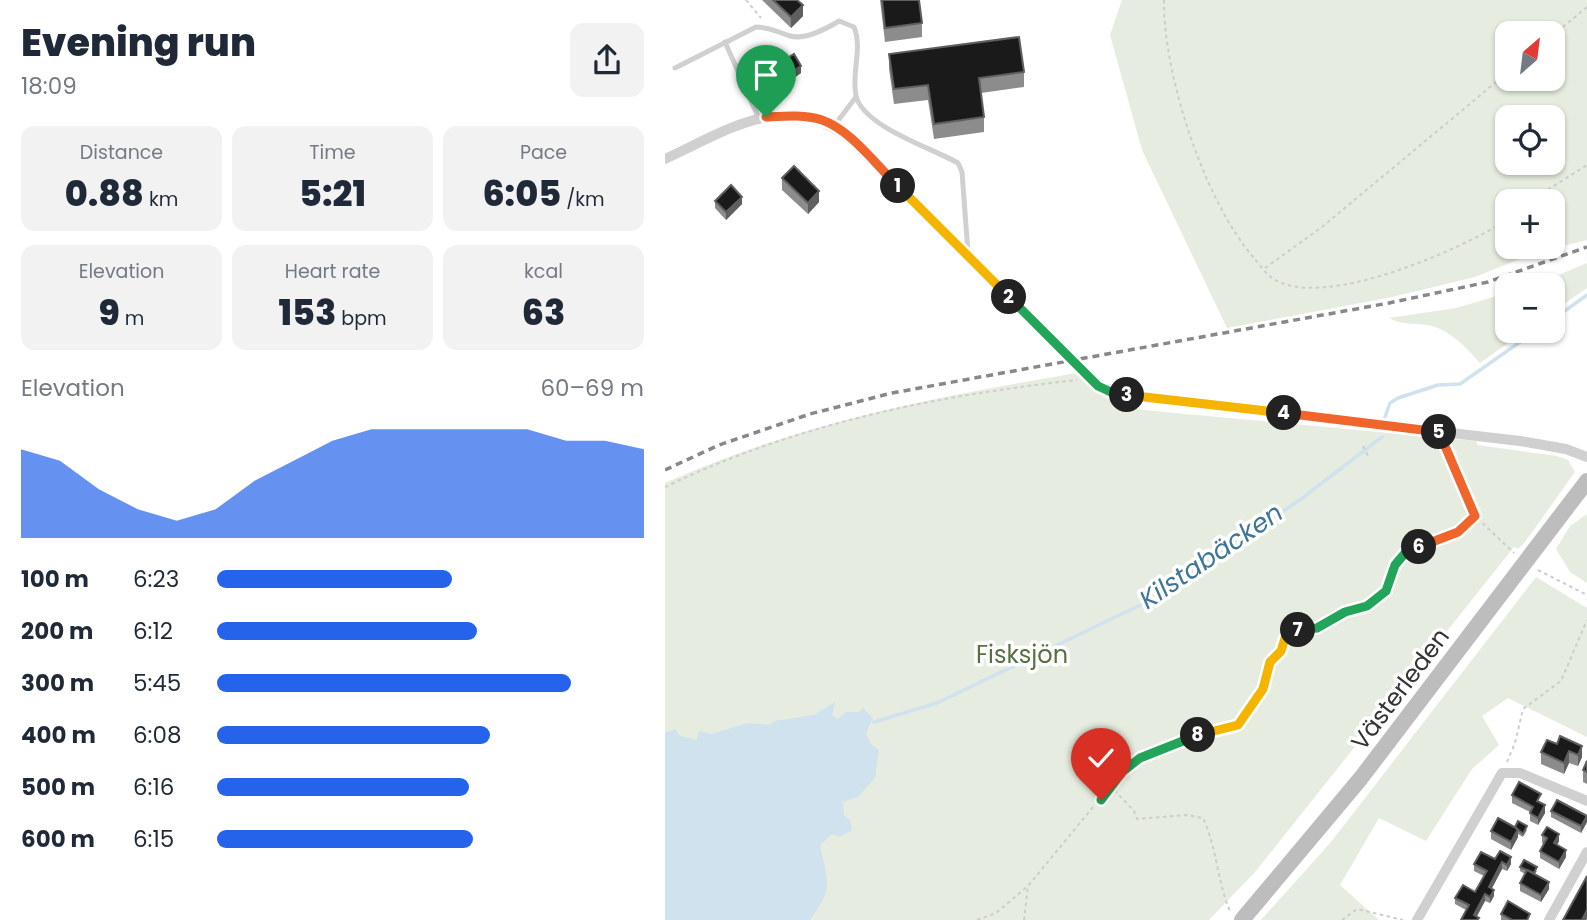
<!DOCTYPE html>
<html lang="en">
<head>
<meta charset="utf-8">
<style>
  :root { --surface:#fff; --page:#f2f2f3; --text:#1f2937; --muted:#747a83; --accent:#2563eb }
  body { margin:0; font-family:Poppins,sans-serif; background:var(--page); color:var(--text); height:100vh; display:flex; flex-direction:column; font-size:26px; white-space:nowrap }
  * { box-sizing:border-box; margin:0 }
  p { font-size:23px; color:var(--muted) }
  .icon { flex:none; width:38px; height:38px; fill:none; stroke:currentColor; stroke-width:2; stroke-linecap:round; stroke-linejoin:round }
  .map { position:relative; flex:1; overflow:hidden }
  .side { display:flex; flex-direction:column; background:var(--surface); width:665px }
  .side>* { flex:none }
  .needle { width:46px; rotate:28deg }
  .tools { position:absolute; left:830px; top:21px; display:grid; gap:14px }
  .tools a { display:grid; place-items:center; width:70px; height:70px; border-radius:14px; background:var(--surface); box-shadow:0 2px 5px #0004; font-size:35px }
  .pin { position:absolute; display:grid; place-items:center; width:60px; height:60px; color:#fff; margin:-72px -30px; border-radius:50% 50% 50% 0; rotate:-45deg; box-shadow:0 0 7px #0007 }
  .pin .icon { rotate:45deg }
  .km { position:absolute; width:35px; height:35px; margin:-18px; border-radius:50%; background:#222; color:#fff; font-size:19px; line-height:35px; text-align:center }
  .round { display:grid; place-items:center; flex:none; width:74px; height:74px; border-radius:14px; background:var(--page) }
  .headline { display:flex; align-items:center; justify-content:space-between; height:119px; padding:0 21px }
  h1 { font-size:38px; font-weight:800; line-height:52px }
  .metrics { display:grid; grid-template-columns:repeat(3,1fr); gap:10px; height:119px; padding:7px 21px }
  .metrics div { display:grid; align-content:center; border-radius:14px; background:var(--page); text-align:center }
  .metrics b { font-size:35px; font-weight:800 }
  .metrics small { font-size:19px; font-weight:400 }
  .metrics p { font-size:19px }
  .chart { height:196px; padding:14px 21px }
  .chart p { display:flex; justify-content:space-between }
  .chart svg { width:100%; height:126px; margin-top:7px; fill:var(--accent); opacity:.7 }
  ul { padding:0 21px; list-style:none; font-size:23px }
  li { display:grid; grid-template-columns:112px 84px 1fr; align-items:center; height:52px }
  li i { height:18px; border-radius:9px; background:var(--accent) }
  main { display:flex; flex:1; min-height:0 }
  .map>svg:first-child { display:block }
  .green { fill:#e6ecdf; fill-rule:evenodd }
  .water { fill:#cfe2ee }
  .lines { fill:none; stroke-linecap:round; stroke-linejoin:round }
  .stream { stroke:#cfe2ee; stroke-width:3.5 }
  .path { stroke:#cdcdcd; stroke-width:2; stroke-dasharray:3.5 3.5; stroke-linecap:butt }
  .lane { stroke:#d0d0d0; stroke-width:5 }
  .street { stroke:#d0d0d0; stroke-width:10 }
  .secondary { stroke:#bdbdbd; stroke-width:16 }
  .rail { stroke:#888; stroke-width:3.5; stroke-dasharray:7 5; stroke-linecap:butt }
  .wall { fill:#8c8c8c }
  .shaded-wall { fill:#5f5f5f }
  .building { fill:#1a1a1a; stroke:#5f5f5f; stroke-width:2 }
  .split-1-casing { stroke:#fff; stroke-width:14 }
  .split-2-casing { stroke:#fff; stroke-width:14 }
  .split-3-casing { stroke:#fff; stroke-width:14 }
  .split-4-casing { stroke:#fff; stroke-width:14 }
  .split-5-casing { stroke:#fff; stroke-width:14 }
  .split-6-casing { stroke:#fff; stroke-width:14 }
  .split-7-casing { stroke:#fff; stroke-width:14 }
  .split-8-casing { stroke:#fff; stroke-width:14 }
  .split-9-casing { stroke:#fff; stroke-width:14 }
  .split-1 { stroke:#f0652b; stroke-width:9 }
  .split-2 { stroke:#f5b400; stroke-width:9 }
  .split-3 { stroke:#22a559; stroke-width:9 }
  .split-4 { stroke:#f5b400; stroke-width:9 }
  .split-5 { stroke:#f0652b; stroke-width:9 }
  .split-6 { stroke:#f0652b; stroke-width:9 }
  .split-7 { stroke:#22a559; stroke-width:9 }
  .split-8 { stroke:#f5b400; stroke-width:9 }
  .split-9 { stroke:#22a559; stroke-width:9 }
  .labels { text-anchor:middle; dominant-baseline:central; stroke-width:7; stroke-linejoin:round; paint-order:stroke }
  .park-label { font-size:24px; fill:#56703f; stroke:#fff }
  .street-label { font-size:24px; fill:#333; stroke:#fff }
  .water-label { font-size:26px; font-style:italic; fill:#3f7597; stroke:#fff }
</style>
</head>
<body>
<main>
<section class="side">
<div class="headline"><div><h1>Evening run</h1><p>18:09</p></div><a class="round"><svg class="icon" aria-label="share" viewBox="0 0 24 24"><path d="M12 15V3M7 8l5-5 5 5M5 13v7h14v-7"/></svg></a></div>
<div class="metrics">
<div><p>Distance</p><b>0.88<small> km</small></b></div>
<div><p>Time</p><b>5:21</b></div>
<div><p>Pace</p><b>6:05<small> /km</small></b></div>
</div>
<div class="metrics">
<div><p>Elevation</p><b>9<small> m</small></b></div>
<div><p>Heart rate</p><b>153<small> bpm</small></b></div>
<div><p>kcal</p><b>63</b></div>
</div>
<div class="chart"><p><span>Elevation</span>60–69 m</p>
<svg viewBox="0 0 160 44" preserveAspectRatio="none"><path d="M0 44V13L10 17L20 27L30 34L40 38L50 34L60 24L70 17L80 10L90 6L100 6L110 6L120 6L130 6L140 10L150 10L160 13V44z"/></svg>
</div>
<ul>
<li><b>100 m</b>6:23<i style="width:55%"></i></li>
<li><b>200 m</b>6:12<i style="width:61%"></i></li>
<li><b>300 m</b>5:45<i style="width:83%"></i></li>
<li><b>400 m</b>6:08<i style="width:64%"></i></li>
<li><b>500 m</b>6:16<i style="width:59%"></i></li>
<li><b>600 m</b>6:15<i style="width:60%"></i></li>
</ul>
</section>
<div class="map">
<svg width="922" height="920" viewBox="0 0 922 920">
  <rect width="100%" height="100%" fill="#fff"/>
  <g class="green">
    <path d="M457 0H922V240L870 253 810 277 727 297 562 328 477 150 445 35ZM842 33H887V79H842ZM842 117H887V163H842ZM887 201V247H842V201Z"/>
    <path d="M922 263V288L887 312V285H870Z"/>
    <path d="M842 293V331H860L815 363C802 348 783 328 762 325 749 323 736 325 724 318L791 308Z"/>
    <path d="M412 373 439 397 478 410 811 441 813 445 892 456 903 460 910 472 860 542 853 549 849 547 590 872 544 920H0V483C137 422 265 398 412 373Z"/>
    <path d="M922 514V583L905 572 891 549 905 526Z"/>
    <path d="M871 577 922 608V737L843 698 817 716 834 745 807 769 761 841 714 818 675 885 714 920H596L666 842Z"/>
  </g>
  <path class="water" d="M170 702 167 715 173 719 181 712H194L198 708 208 718 201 733 206 744 214 750 210 778 193 797 178 802 179 816 185 820 187 830 175 837 167 834 155 845C163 882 169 888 145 920H0V733L10 729 15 736 32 740 34 731 46 734 83 723 104 725 110 721 149 715Z"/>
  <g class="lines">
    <g class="stream">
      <path d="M887 320 922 295"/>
      <path d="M720 417 725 403 733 398 773 385 795 384 871 331"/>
      <path d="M209 722 272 703 496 595 636 499 717 437"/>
    </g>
    <g class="path">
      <path d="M81 0 96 18"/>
      <path d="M499 0C498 75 540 202 589 258 594 264 600 273 607 278 656 312 797 249 842 220"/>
      <path d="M887 36 922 7"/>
      <path d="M865 201 922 165"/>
      <path d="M600 268 657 227 842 73"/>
      <path d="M778 442 810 516 849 553"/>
      <path d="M698 446 704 458"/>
      <path d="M0 487C131 424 268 396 412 380"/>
      <path d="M873 570 922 595"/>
      <path d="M842 762 850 743 858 709 896 681 922 620"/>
      <path d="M440 780 469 811 472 819 521 815 538 818C552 848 552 881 565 911"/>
      <path d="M312 920 331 913 363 886 457 772C489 748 535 735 573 725L598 689 605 661 616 651 620 638 631 630 652 628 680 612 702 606 721 591 730 565 741 552 793 532 810 516"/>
      <path d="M359 920 363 886"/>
      <path d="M677 920 692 909 738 920"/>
    </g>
    <g class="lane">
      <path d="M60 42 94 119"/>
      <path d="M10 68 91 27C105 27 112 32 125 36 139 40 161 29 174 21L189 27C198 49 186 73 191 96 199 127 267 148 293 163L297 172 303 253"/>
      <path d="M169 126 191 97"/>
    </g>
    <g class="street">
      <path d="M0 159C65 129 124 87 188 142L433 386 450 394 855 441 901 449 922 457"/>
      <path d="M752 920 837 773H855L922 801"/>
      <path d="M884 920 922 852"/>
    </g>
    <path class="secondary" d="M577 920 696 778 922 481"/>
    <path class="rail" d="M0 470 54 445 145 414 227 393 724 303 823 282 922 247"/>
  </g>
  <g class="wall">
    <path d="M97 0H132L138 16 126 28Z"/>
    <path d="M215 0H254L257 23V37L220 42Z"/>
    <path d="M224 54 359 72V87L316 93 319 117V132L269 139 263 100 229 104 224 69Z"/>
    <path d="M112 65 136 73 120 84 112 72Z"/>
    <path d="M117 178 154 202 143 214 117 190Z"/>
    <path d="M50 201 77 204 61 220 50 208Z"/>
    <path d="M882 740 917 757 913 766 904 763 899 774 876 764V752Z"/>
    <path d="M922 761V784L918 782V770Z"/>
    <path d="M847 795 876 802 875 803 880 813 873 825 865 821V812L847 803Z"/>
    <path d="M886 811 922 822 916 833 886 817Z"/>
    <path d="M850 827 862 830 858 837 853 834V837L846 850 826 839V831Z"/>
    <path d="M877 835 894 841 892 845 901 857 894 869 875 858V851L879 844 877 843Z"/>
    <path d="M830 859 846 864 842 871 837 869 827 888 829 896 825 903 820 901 811 917 814 920 801 910 790 904V898L810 892 819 876 809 871V864Z"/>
    <path d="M855 867 872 871 870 874 884 889 876 902 855 891V883L860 874 855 871Z"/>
    <path d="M836 914 865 920H836Z"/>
  </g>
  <g class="shaded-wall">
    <path d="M138 5V16L126 28V17Z"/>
    <path d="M136 66V73L120 84V76Z"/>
    <path d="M154 191V202L143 214V203Z"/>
    <path d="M77 197V204L61 220V212Z"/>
    <path d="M917 746V757L913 766V755Z"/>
    <path d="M904 751V763L899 774V763Z"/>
    <path d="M880 805V813L873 825V818Z"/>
    <path d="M922 816V822L916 833V826Z"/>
    <path d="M853 829V837L846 850V842Z"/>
    <path d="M894 834V841L889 851V843Z"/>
    <path d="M901 850V857L894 869V862Z"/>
    <path d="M846 857V864L842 871V865Z"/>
    <path d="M837 862V869L824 894V887Z"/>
    <path d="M884 882V889L876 902V895Z"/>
    <path d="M829 890V896L825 903V897Z"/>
    <path d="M820 894V901L810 920 809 915Z"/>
    <path d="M922 910V919L921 920H917Z"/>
  </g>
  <g class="building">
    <path d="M108 0H132L138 5 126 17Z"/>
    <path d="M217 0H254L257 23 220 28Z"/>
    <path d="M354 37 359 72 314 78 319 117 269 124 263 85 229 89 224 54Z"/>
    <path d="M129 54 136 66 120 76 112 65Z"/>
    <path d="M129 166 154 191 143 203 117 178Z"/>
    <path d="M66 185 77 197 61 212 50 201Z"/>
    <path d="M895 736 917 746 913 755 904 751 899 763 876 752 882 740 892 744Z"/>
    <path d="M922 761V772L918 770Z"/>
    <path d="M854 782 876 794 872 801 880 805 873 818 865 813 868 807 847 795Z"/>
    <path d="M892 800 922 816 916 826 886 811Z"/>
    <path d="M833 818 853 829 846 842 826 831Z"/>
    <path d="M853 821 862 826 858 834 850 827Z"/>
    <path d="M882 827 894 834 889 843 901 850 894 862 875 851 882 838 877 835Z"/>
    <path d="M835 851 846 857 842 865 837 862 824 887 829 890 825 897 820 894 809 915 814 918 812 920H796L804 905 790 898 798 885 810 892 822 871 809 864 816 852 830 859Z"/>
    <path d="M859 860 872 867 869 873 855 867Z"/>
    <path d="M862 870 884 882 876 895 855 883Z"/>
    <path d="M922 876V910L917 920H898Z"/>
    <path d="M843 901 865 914 862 920H847L836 914Z"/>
  </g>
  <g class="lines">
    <defs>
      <path id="split-1" d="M101 117C119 116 139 114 157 120 186 130 211 165 233 186"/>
      <path id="split-2" d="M233 186 344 297"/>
      <path id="split-3" d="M344 297 433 386 450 394 462 395"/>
      <path id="split-4" d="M462 395 619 413"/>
      <path id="split-5" d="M619 413 774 432"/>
      <path id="split-6" d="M754 547 793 532 810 516 774 432"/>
      <path id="split-7" d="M633 630 652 628 680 612 702 606 721 591 730 565 741 552 754 547"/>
      <path id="split-8" d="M533 735 573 725 598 689 605 662 616 651 620 638 633 630"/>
      <path id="split-9" d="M436 800 457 772 475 758 533 735"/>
    </defs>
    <use href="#split-1" class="split-1-casing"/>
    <use href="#split-2" class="split-2-casing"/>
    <use href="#split-3" class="split-3-casing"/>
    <use href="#split-4" class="split-4-casing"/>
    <use href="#split-5" class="split-5-casing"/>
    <use href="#split-6" class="split-6-casing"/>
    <use href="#split-7" class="split-7-casing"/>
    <use href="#split-8" class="split-8-casing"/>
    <use href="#split-9" class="split-9-casing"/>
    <use href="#split-1" class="split-1"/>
    <use href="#split-2" class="split-2"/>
    <use href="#split-3" class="split-3"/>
    <use href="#split-4" class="split-4"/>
    <use href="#split-5" class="split-5"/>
    <use href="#split-6" class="split-6"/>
    <use href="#split-7" class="split-7"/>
    <use href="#split-8" class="split-8"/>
    <use href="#split-9" class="split-9"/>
  </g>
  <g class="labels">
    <g class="park-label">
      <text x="357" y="654">Fisksjön</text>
    </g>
    <g class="street-label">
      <text transform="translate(735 689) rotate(-53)">Västerleden</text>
    </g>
    <g class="water-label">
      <text transform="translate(546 556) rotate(-34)">Kilstabäcken</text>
    </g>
  </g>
</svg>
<div class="tools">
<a><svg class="needle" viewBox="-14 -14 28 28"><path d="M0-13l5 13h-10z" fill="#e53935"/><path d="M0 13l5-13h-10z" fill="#747a83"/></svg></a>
<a><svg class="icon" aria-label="locate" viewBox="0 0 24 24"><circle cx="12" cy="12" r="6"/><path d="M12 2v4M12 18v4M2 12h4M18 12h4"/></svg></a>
<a>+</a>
<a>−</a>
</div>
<div class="pin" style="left:101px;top:117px;background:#1e9e55"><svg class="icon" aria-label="arrive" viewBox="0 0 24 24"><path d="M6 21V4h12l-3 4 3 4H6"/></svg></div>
<div class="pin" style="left:436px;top:800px;background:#d93025"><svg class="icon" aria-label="check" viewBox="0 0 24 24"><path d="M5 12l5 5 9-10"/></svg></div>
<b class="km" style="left:233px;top:186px">1</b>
<b class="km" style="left:344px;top:297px">2</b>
<b class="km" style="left:462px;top:395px">3</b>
<b class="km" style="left:619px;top:413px">4</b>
<b class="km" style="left:774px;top:432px">5</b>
<b class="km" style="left:754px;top:547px">6</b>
<b class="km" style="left:633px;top:630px">7</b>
<b class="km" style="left:533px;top:735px">8</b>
</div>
</main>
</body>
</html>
